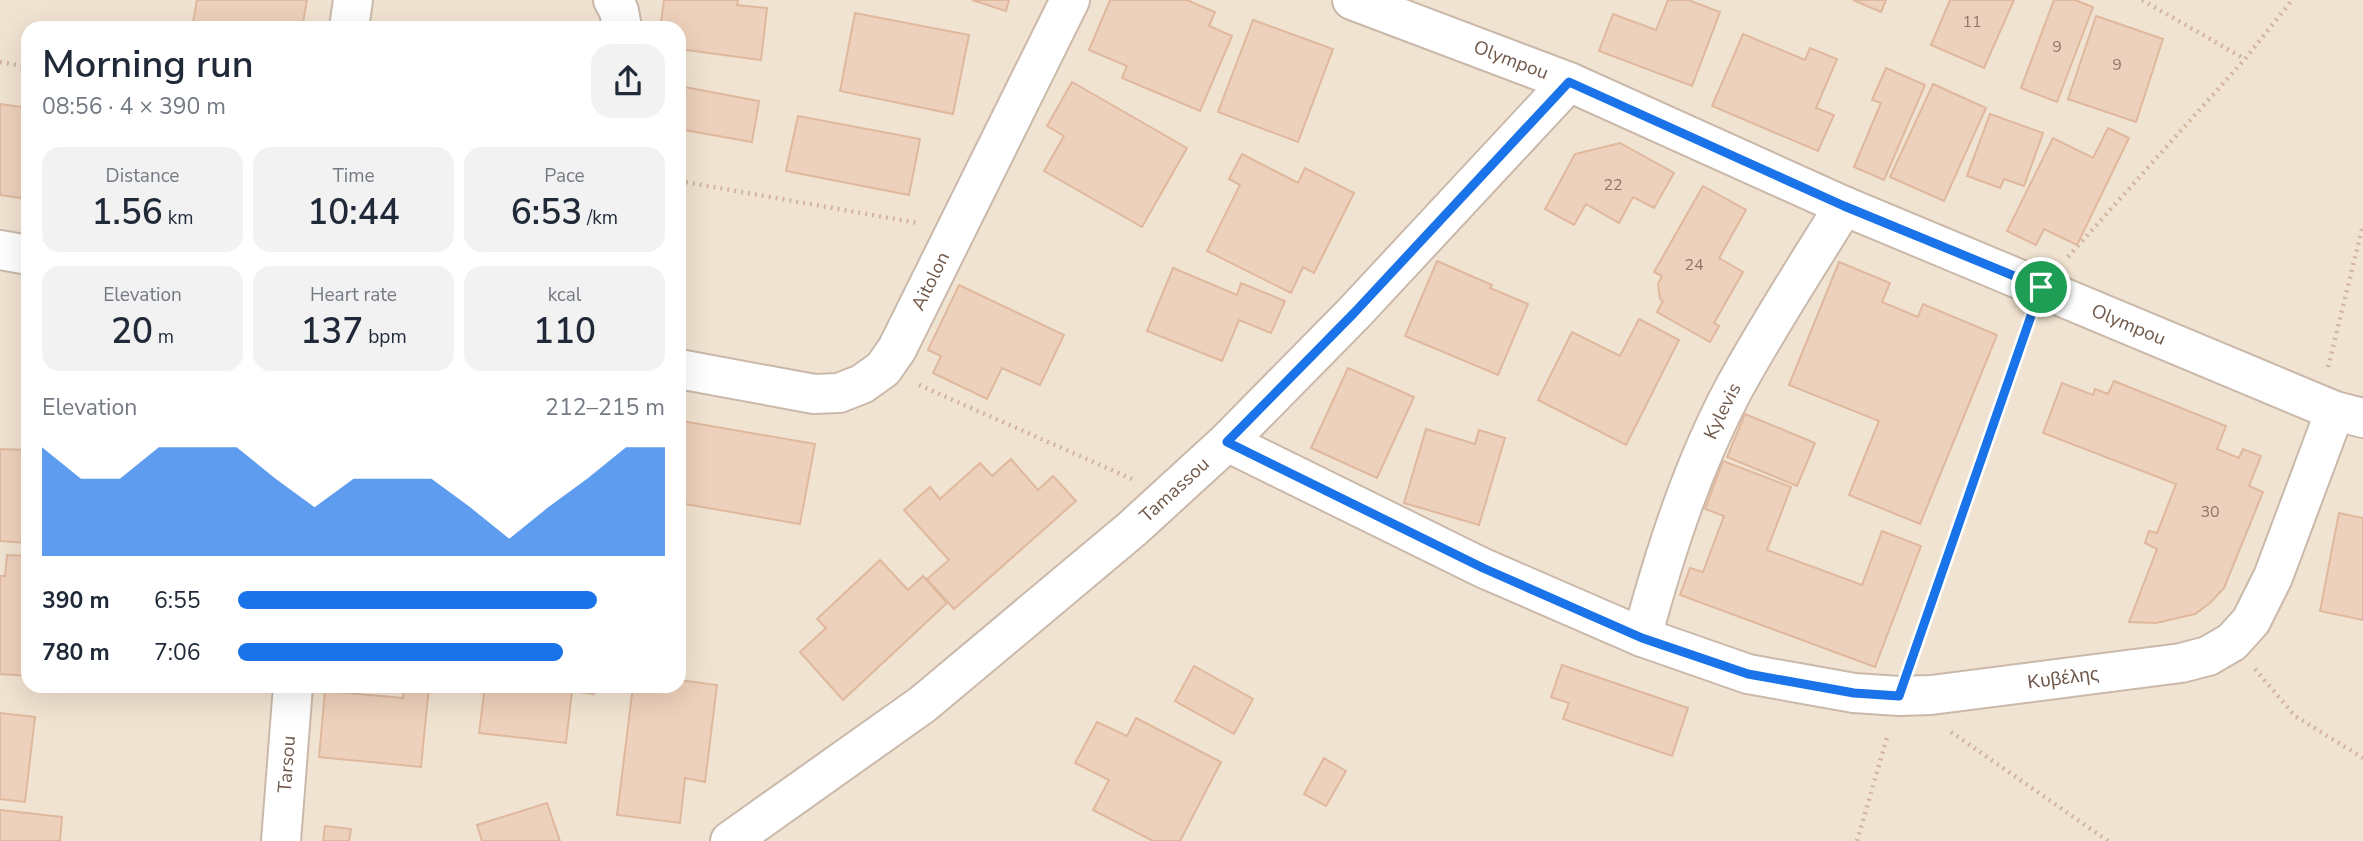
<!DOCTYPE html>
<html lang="en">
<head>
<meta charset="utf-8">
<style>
  :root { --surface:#fff; --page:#f2f2f3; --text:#1f2937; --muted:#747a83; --accent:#1a73e8 }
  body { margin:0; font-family:"Nunito Sans",sans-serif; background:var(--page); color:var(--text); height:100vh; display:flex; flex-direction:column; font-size:26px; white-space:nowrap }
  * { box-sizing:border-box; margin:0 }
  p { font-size:23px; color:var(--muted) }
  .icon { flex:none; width:38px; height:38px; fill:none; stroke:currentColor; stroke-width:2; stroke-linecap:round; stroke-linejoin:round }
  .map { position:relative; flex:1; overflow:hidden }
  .sheet { position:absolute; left:21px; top:21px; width:665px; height:672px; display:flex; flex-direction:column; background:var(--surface); border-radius:21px; box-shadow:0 7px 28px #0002 }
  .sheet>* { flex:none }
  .pin { position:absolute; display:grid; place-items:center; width:60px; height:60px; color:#fff; margin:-30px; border:4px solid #fff; border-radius:50%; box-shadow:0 2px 7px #0007 }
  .round { display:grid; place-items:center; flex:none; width:74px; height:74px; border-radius:21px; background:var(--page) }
  .headline { display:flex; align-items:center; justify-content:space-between; height:119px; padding:0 21px }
  h1 { font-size:38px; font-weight:600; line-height:52px }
  .figures { display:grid; grid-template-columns:repeat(3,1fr); gap:10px; height:119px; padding:7px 21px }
  .figures div { display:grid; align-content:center; border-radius:18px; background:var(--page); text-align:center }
  .figures b { font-size:35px; font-weight:600 }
  .figures small { font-size:19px; font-weight:400 }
  .figures p { font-size:19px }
  .chart { height:196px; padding:14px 21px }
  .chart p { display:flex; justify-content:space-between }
  .chart svg { width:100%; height:126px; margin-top:7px; fill:var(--accent); opacity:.7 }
  ul { padding:0 21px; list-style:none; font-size:23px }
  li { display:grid; grid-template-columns:112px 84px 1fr; align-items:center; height:52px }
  li i { height:18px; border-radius:9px; background:var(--accent) }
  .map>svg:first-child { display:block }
  .residential { fill:#f1e3d1; fill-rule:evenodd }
  .building { fill:#eed1bc; stroke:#dfb89d; stroke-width:2 }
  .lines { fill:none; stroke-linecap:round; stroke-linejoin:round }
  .minor-casing { stroke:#cab9aa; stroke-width:42 }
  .path { stroke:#d2b49f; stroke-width:4.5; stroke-dasharray:2 5; stroke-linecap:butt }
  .minor { stroke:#fff; stroke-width:38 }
  .route-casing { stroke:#fff; stroke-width:14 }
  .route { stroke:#1a73e8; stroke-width:9 }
  .labels { text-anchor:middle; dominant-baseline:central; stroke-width:6; stroke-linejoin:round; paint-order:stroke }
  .number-label { font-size:16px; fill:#907766 }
  .street-label { font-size:19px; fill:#70594a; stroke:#fef6e8 }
</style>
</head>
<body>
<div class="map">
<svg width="2363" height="841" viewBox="0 0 2363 841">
  <rect width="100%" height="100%" fill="#faf2e2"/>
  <path class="residential" d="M0 0H2363V841H0ZM28 28H679V686H28Z"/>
  <g class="building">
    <path d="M197 0H307L302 28H192Z"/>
    <path d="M664 0H738L737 5 767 8 761 60 679 49V28H660Z"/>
    <path d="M972 0H1009L1006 11Z"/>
    <path d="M1110 0H1187L1215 12 1209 26 1232 36 1200 111 1122 78 1127 66 1089 50Z"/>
    <path d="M1668 0H1688L1720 12 1692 86 1599 51 1613 14 1656 30Z"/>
    <path d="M1853 0H1886L1881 12Z"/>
    <path d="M1950 0H2014L1984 68 1931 45Z"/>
    <path d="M2054 0H2075L2093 7 2057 102 2021 88Z"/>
    <path d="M855 13 969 35 953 114 840 91Z"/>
    <path d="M2096 16 2163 39 2136 122 2068 99Z"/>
    <path d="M1253 20 1333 49 1298 142 1218 112Z"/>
    <path d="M1743 34 1805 60 1810 48 1837 59 1816 108 1834 115 1818 151 1712 106Z"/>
    <path d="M1886 68 1925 85 1884 180 1854 167 1881 103 1872 100Z"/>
    <path d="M1072 82 1187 148 1142 227 1044 171 1064 136 1047 126Z"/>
    <path d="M1933 84 1986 108 1944 201 1890 177Z"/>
    <path d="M679 86 759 101 752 142 684 130 679 156Z"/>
    <path d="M0 104 28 108V199L0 195Z"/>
    <path d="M1990 114 2043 133 2024 186 2004 179 2000 188 1967 176Z"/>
    <path d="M798 116 920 139 909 195 786 171Z"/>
    <path d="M2108 128 2129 138 2077 245 2044 229 2036 245 2007 231 2053 138 2093 158Z"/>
    <path d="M1620 143 1674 173 1654 208 1633 197 1619 223 1586 204 1574 225 1545 209 1575 154Z"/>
    <path d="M1242 154 1298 183 1305 168 1354 193 1314 273 1303 267 1291 293 1207 251 1240 185 1229 179Z"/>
    <path d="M1703 186 1746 210 1719 258 1743 272 1714 323 1719 326 1710 342 1657 312 1663 301 1660 299 1658 284 1662 276 1654 272Z"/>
    <path d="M1437 261 1492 285 1490 288 1528 304 1498 375 1405 336Z"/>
    <path d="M1839 262 1890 283 1882 302 1918 317 1923 304 1997 335 1920 524 1849 495 1879 421 1789 385Z"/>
    <path d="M1173 268 1237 295 1241 283 1285 301 1271 333 1239 320 1222 361 1147 331Z"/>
    <path d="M959 285 1064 335 1040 385 1002 368 987 399 933 373 941 356 928 350Z"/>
    <path d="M1639 319 1679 340 1626 445 1538 400 1572 332 1620 356Z"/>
    <path d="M1348 368 1414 397 1377 478 1311 448Z"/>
    <path d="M2114 381 2226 426 2217 449 2239 458 2243 449 2261 456 2249 486 2263 492 2224 588 2210 603 2195 614 2156 623 2129 622 2157 549 2145 543 2149 531 2157 533 2176 484 2043 433 2062 383 2093 395 2095 389 2108 394Z"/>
    <path d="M1745 414 1815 443 1797 486 1727 457Z"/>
    <path d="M682 421 815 444 800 524 679 503V440Z"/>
    <path d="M1426 429 1475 444 1479 430 1505 438 1479 525 1404 503Z"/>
    <path d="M0 449 28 450V543L0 541Z"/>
    <path d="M1011 459 1038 490 1053 476 1076 501 954 609 927 579 949 560 904 510 930 487 940 499 980 463 992 476Z"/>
    <path d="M1723 461 1791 487 1767 550 1862 585 1882 531 1921 546 1875 667 1680 595 1690 568 1703 572 1724 516 1705 509Z"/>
    <path d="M2339 513 2363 518V620L2320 611Z"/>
    <path d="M7 555 28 556V676L0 674V576H5Z"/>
    <path d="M880 560 908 590 923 576 947 603 843 700 800 652 826 628 817 619Z"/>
    <path d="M1562 665 1688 708 1672 756 1563 719 1569 703 1551 697Z"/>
    <path d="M1194 666 1253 699 1234 734 1175 701Z"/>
    <path d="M679 680 717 685 705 782 685 778 680 823 617 815 633 686H679Z"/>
    <path d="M404 686H429L421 767 319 757 325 691 403 698Z"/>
    <path d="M485 686H595L594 694 572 691 566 743 479 733Z"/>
    <path d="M0 713 35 717 25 802 0 799Z"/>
    <path d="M1136 718 1221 762 1180 841H1153L1093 810 1109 780 1075 763 1097 722 1127 736Z"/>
    <path d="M1324 758 1346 771 1326 806 1304 794Z"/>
    <path d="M547 803 560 841H482L477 825Z"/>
    <path d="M0 810 62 817 60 841H0Z"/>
    <path d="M325 826 351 829 349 841H323Z"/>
  </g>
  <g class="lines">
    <defs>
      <g id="minor">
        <path d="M613 0 619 11 622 28"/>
        <path id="s1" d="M1352 0 1569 82 1844 206 2335 411 2363 418"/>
        <path d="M349 28 353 0"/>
        <path d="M0 250 28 255"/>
        <path id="s2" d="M679 369 814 394 839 393 862 384 883 369 897 349 1070 0"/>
        <path id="s3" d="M1227 442 1483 568 1642 637 1748 674 1854 693 1899 696 1931 695 2181 663 2208 656 2232 642 2251 621 2273 577 2335 411"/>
        <path id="s4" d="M1642 637C1665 552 1692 467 1734 388 1768 326 1807 266 1844 206"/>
        <path id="s5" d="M281 841 293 686"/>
        <path id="s6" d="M730 841 923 704 1132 529 1227 442 1354 313 1569 82"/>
      </g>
    </defs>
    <use href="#minor" class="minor-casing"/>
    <g class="path">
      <path d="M2142 0 2245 59"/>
      <path d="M0 62 28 67"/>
      <path d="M679 181 918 223"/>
      <path d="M2068 257 2245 59 2292 0"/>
      <path d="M2328 367 2363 225"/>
      <path d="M919 385 1132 479"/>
      <path d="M1912 659 2028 324"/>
      <path d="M2255 669 2295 716 2363 758"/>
      <path d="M1951 732 2108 841"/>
      <path d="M1857 841 1888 734"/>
    </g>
    <use href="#minor" class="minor"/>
  </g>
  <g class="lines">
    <defs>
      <path id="route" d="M1569 82 1844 206 2041 287 1899 696 1854 693 1748 674 1642 638 1483 568 1227 442 1354 313Z"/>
    </defs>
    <use href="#route" class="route-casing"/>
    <use href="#route" class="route"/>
  </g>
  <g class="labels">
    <g class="number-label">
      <text x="1972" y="22">11</text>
      <text x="2057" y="47">9</text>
      <text x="2117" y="65">9</text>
      <text x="1613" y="185">22</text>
      <text x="1694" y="265">24</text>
      <text x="2210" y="512">30</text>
    </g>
    <g class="street-label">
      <text stroke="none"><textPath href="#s1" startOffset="170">Olympou</textPath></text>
      <text stroke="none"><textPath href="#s2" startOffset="313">Aitolon</textPath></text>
      <text stroke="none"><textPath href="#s1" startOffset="842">Olympou</textPath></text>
      <text stroke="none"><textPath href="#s4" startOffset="240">Kylevis</textPath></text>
      <text stroke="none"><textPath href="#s6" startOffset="567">Tamassou</textPath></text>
      <text stroke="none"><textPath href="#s3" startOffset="889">Κυβέλης</textPath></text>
      <text stroke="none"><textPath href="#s5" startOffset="77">Tarsou</textPath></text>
    </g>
  </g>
</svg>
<div class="pin" style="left:2041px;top:287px;background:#1e9e55"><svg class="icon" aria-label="arrive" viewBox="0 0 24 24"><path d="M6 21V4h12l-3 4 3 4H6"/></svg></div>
<section class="sheet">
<div class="headline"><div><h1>Morning run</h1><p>08:56 · 4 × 390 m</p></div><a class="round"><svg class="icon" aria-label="share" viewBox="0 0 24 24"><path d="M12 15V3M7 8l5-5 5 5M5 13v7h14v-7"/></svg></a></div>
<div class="figures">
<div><p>Distance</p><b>1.56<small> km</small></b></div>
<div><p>Time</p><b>10:44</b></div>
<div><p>Pace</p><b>6:53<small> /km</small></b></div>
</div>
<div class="figures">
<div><p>Elevation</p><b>20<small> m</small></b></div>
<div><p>Heart rate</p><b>137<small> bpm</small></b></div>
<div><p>kcal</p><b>110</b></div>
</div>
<div class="chart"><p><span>Elevation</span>212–215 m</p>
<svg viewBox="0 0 160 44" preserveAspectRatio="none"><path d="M0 44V6L10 17L20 17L30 6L40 6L50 6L60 17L70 27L80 17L90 17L100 17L110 27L120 38L130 27L140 17L150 6L160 6V44z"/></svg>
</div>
<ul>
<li><b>390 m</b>6:55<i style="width:84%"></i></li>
<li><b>780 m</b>7:06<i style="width:76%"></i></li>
</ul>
</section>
</div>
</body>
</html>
